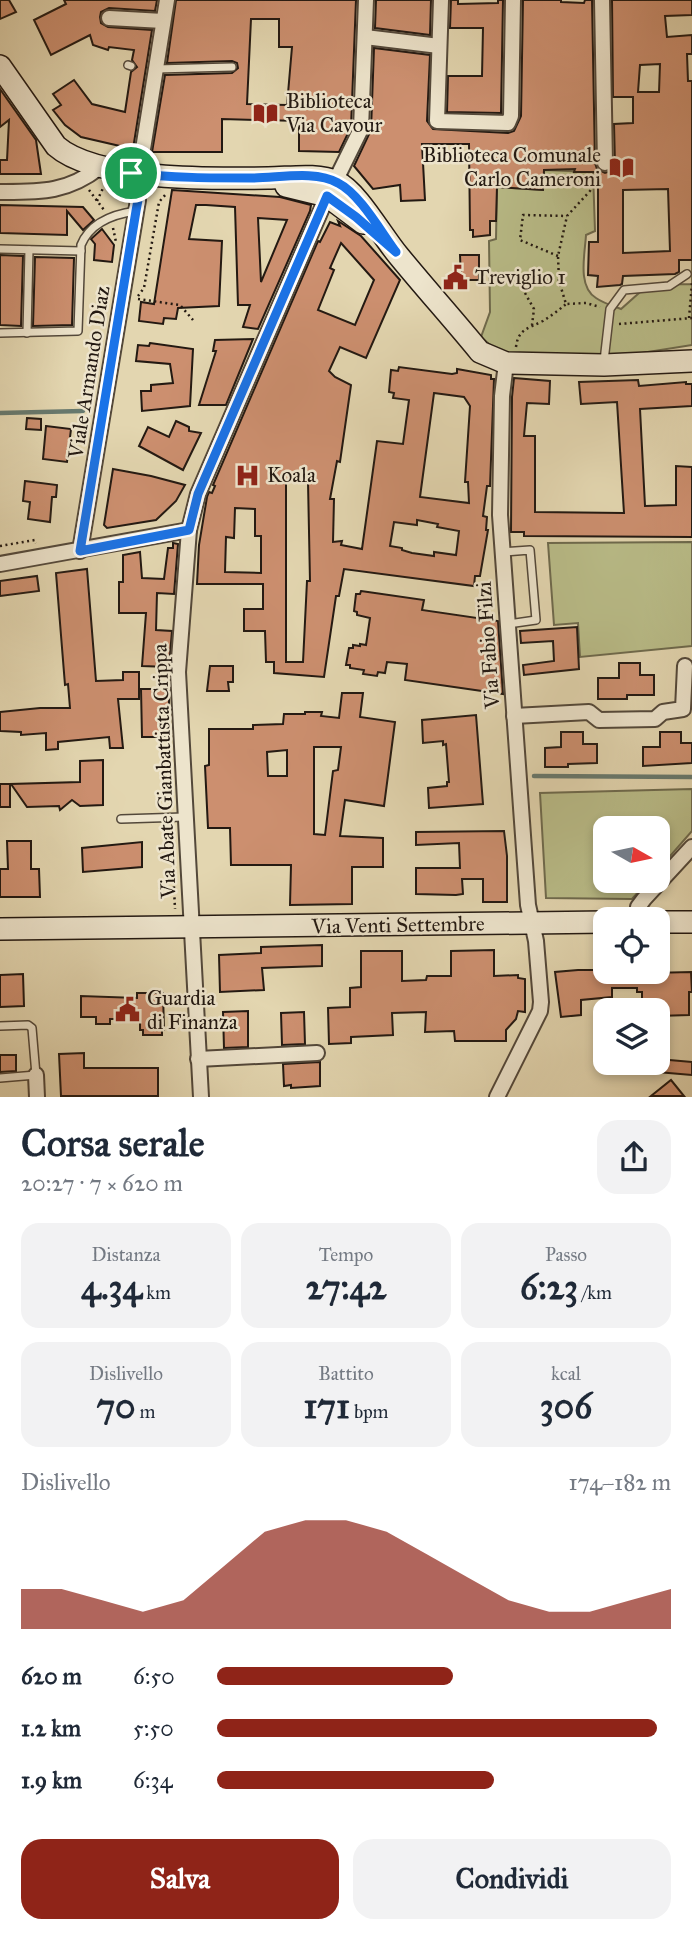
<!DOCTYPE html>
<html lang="it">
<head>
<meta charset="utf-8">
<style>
  :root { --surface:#fff; --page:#f2f2f3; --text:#1f2937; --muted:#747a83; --accent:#8f2418 }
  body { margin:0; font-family:"IM FELL Great Primer",serif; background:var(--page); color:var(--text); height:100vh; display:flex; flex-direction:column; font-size:26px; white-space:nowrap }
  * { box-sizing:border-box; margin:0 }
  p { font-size:23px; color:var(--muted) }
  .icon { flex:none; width:38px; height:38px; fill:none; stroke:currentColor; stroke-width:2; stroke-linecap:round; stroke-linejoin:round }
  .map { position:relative; height:1097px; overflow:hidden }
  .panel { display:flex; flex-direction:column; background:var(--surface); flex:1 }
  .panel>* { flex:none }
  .needle { width:46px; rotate:99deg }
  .fabs { position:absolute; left:593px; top:816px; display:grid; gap:14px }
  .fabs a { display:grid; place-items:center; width:77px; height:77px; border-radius:14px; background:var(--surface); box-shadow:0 4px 10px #0003; font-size:35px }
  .pin { position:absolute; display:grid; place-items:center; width:60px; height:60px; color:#fff; margin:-30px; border:4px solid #fff; border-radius:50%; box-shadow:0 2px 7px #0007 }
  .round { display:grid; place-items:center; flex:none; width:74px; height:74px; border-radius:21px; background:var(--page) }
  .headline { display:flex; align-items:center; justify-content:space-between; height:119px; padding:0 21px }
  h1 { font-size:38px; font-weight:700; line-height:52px }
  .metrics { display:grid; grid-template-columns:repeat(3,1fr); gap:10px; height:119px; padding:7px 21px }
  .metrics div { display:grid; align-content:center; border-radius:18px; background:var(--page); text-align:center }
  .metrics b { font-size:35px; font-weight:700 }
  .metrics small { font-size:19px; font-weight:400 }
  .metrics p { font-size:19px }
  .chart { height:196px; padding:14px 21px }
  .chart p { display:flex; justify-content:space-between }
  .chart svg { width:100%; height:126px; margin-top:7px; fill:var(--accent); opacity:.7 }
  .cta { display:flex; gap:14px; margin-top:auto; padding:14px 21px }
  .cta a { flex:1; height:80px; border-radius:21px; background:var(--accent); color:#fff; font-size:28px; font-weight:700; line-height:80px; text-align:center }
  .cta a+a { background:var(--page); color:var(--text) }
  ul { padding:0 21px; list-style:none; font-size:23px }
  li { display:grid; grid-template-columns:112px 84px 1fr; align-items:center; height:52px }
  li i { height:18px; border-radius:9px; background:var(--accent) }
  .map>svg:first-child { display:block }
  .green { fill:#b9bc88; stroke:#6e6a4d; stroke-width:2 }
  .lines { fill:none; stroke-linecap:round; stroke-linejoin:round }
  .stream { stroke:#67796e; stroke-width:4.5 }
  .building { fill:#cc8f6f; stroke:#231912; stroke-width:2; fill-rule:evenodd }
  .lane-casing { stroke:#53483a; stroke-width:10 }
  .street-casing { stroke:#53483a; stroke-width:18 }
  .secondary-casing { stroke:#231912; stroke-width:24 }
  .path { stroke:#231912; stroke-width:2.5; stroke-dasharray:2 3.5; stroke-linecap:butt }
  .lane { stroke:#ede4cc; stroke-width:7 }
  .street { stroke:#ede4cc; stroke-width:14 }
  .secondary { stroke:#ede4cc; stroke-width:21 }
  .route-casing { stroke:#fff; stroke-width:14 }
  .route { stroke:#1a73e8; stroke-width:9 }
  .labels { text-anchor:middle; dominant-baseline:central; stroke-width:5; stroke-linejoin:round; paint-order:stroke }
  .poi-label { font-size:21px; fill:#231912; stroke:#ede4cc; text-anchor:start }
  .street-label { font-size:21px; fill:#231912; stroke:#ede4cc }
</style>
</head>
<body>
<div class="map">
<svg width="692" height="1097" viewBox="0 0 692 1097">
  <rect width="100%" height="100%" fill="#e3d6b0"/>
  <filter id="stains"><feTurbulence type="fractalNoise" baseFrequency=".00286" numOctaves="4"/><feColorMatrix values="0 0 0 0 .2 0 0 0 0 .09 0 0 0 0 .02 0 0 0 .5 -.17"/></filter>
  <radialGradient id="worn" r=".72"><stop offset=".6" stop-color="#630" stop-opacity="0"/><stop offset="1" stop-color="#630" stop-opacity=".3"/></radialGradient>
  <g class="green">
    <path d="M692 167V345L604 359 517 356 496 350 481 337 490 312 489 241 496 239 497 187 543 190 544 170 593 172 595 231 586 235C585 254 577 286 596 298 603 303 613 306 621 309L648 285 692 284Z"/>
    <path d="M692 542V646L580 657 578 623 554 625 548 543Z"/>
    <path d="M692 789V831L658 870V828H606V880H649L632 899 546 898 540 793Z"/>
  </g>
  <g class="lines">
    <g class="stream">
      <path d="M0 413 83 411"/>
      <path d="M534 776 692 777"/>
    </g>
  </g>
  <g class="building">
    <path d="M0 0H9L16 12 0 19Z"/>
    <path d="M64 0H157L155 11 109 8 101 12 100 17 101 23 108 27 152 30 133 149 81 137 65 125 53 110 61 105 53 94 74 80 92 104 125 112 131 72 137 67 132 60 134 50 109 47 108 50 93 45 90 35 51 55 34 20 66 4Z"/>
    <path d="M176 0H356L351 127 339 152 299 151V121L222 119V152H152L165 75 232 73 238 68 237 63 232 61 167 63ZM251 19H279V47H292L287 105 247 104Z"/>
    <path d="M376 0H431L430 35 375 28Z"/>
    <path d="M451 0H458V4L498 3V0H503L501 113 447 112 448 76H482L483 28H450Z"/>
    <path d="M523 0H561V2L584 3 585 0H592L595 163 597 169 605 173 611 171 615 164 614 124 633 123V97H613L612 0H692V15L665 16 667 37 692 35V54H687L688 81H692V260H679V272L675 274 623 276 622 284 620 285 597 287 598 276 588 275 589 242H598V172H574L575 169 544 170 543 190 497 187 496 221H490V235L473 237V230H470L469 144H422L425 200 401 201 400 185 373 189 354 166 371 130 374 48 430 55 427 121 433 129 508 133 514 131 521 116ZM660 64 659 92H638L640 65ZM668 189 670 251 623 253V190Z"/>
    <path d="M0 89 36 140 41 174H0V160H7L9 120 0 127Z"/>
    <path d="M172 190 280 197 311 205 310 211 258 329 243 327 250 305H238L235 207 206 205H196L189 239 222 241 219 306 178 308 176 319 164 318 163 324 139 321 141 302 154 304ZM258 218 287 220 261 282Z"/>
    <path d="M0 205 83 207 94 220 83 230 67 211V235L0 233Z"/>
    <path d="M338 221 361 236 400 280 366 358 340 347 329 371 335 377 351 385 340 462 337 461 330 499H334L333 542 342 541 341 545 362 549 377 441 403 444 409 400 393 398 394 393 389 392 391 370 398 371 399 367 452 374 457 373V369L491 375V379H494L490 486H487L483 516 487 517 486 530H488L480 576H475L474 586 344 569 339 596H336L324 677 274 673V662H266L265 631H244V609H263V584H197L199 545 207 497 209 492 212 493 215 486 213 485 318 241 320 242 330 222 340 226ZM341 243 374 280 355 325 318 310 334 270 330 268ZM434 393 464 397 470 406 465 482H468L469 503 420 497ZM286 480 308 482 310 581H307L303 662H286ZM235 508 255 509V536H261V573L225 572 226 537 234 538ZM417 520 438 524 437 527 459 531 456 555 434 552V556L412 553 402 550V548L390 546 394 522 417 525Z"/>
    <path d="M102 229 114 245 112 262 94 260 95 244 91 239Z"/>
    <path d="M0 255 23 256 21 326 0 325Z"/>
    <path d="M460 255H479V280H461Z"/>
    <path d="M35 257 74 258 72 325 33 326Z"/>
    <path d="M253 339 226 405H199L216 351H213L215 340Z"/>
    <path d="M150 343 193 349 190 406 142 411 141 391H151V385L173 383 170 364 136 361 138 345 149 346Z"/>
    <path d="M514 378 550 381 549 404 527 403 524 436H535V512L624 513 617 402 581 404 579 382 638 380 639 386 686 382V384H692V406L640 409 645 506 676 505V466L692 467V537L524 536V532H511L512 397Z"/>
    <path d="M27 418 41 419V430L26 429Z"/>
    <path d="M176 421 189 427V431L201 433 183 470 139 446 148 427 169 437Z"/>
    <path d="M46 426 71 429 67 462 43 459Z"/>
    <path d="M113 469 151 476 185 485 176 501 156 520 107 528 104 525Z"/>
    <path d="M25 481 57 485 56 497H52L50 522 28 519 30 502 23 501Z"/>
    <path d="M173 543 178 544 174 594 157 593 156 630 172 631 169 667 142 666 146 613H119V582H123V555L140 552 142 578 164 579 168 548H173Z"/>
    <path d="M87 569 96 681 123 680V672H139V699H118L123 748H110L109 737 58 742V749L46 750V733L21 735V732L0 731V712L40 708H70L68 684 65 685 56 573Z"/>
    <path d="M37 576 39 591 0 596V581Z"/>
    <path d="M361 591 424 600 422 610 498 621 503 694 405 680 407 664 387 662 385 673 378 672 377 676 363 674 364 670 350 668V665H346L349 648H353V645L360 646V644L366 645 370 618 357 615V612L354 611 356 594H360Z"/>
    <path d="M577 627 579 669 524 675 523 665 554 661 553 641 521 643 520 631Z"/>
    <path d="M619 663H640V675H654V695H627V699H598V678H619Z"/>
    <path d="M210 666H233V682H228L229 691H207Z"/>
    <path d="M141 689H169V737H142Z"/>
    <path d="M342 693H363L360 717 395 722 384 806 345 800 340 836 383 838V867H352V904L290 905 291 865H231L230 828H208L205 766 209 765V729H253V725L283 724 284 714H305V712H322L321 716 339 718ZM314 747H341L338 770 333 771 325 835 314 834ZM287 750V776H268L267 752Z"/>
    <path d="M476 715 483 804 429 808 428 788 447 786V782H449L446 744 443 745V741L423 743 422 720Z"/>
    <path d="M561 732H583V744H597V763L568 764V767H545V748L561 747Z"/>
    <path d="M660 732H681V743H692V763L643 766V747H660Z"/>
    <path d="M103 760V805L80 806 72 800 60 810 59 806 27 807 11 784 80 782V761Z"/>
    <rect x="0" y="784" width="10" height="23"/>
    <path d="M504 831 507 856V902H483V879H462L463 894 456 895 416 894V868H460L459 843 416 845V832Z"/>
    <path d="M7 841H31V869H39L40 897H0V869H8Z"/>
    <path d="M142 842V867L83 872 82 848Z"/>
    <path d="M322 945V966L262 968 264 990 220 992 219 955 261 953V947Z"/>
    <path d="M494 950V976L518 975V978L525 979V1012L518 1011 516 1019 506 1030V1041H455L454 1031 425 1032 426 1012 392 1013 393 1035 351 1037V1043L329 1044 328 1008 350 1007V988L361 987V951H402V981L426 980 427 976H451V951Z"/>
    <path d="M578 970H606L611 971V974L691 972 692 992H689V1015L658 1016V1010H642V992H637V988H612V997L581 1000V1015L561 1017 555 972Z"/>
    <path d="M23 974 24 1006 0 1007V975Z"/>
    <path d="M137 993H163L164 1030H162V1035H143V1030H140V1019H110V1024H96V1017H81V996L137 998Z"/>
    <path d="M248 1011V1047L224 1048 223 1012Z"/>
    <path d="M304 1012 305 1044 282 1045 281 1013Z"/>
    <path d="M84 1053V1068H158V1096H61L59 1054Z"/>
    <path d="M0 1055H16V1071L0 1072Z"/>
    <path d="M658 1059 692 1062V1075L634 1070V1062H658Z"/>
    <path d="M320 1062V1086L291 1088V1085L284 1086 283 1064Z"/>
    <path d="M671 1080 684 1096H651Z"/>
  </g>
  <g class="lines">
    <defs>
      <g id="lane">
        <path d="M128 65 131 66"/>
        <path d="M156 69 232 67"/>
        <path d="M0 249 81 251"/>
        <path d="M0 333 78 331 81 245C90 223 114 214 136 211"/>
        <path d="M27 333 29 250"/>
        <path d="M604 361 610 309 624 290 669 286 687 274"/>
        <path d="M503 552 530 550 536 620 508 624"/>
        <path d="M121 819 184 817"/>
        <path d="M0 1026 28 1025 32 1028 36 1075 0 1078"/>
      </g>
      <g id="street">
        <path d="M441 0 437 121 508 123 511 116 513 0"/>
        <path d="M602 0 605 163"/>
        <path d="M109 18 163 21"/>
        <path d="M365 37 439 46"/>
        <path d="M139 174 167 0"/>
        <path d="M0 192C40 192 67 193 100 167"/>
        <path d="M80 551 138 200 131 173"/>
        <path d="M0 564 189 530"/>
        <path d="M514 716 589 712 599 720 655 719 663 712 683 709 685 666"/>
        <path d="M637 919 638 907 644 899 692 847"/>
        <path d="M198 1059 317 1053"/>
        <path d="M36 1075 37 1097"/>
        <path d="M201 1097 178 672 189 530 198 494 322 208 361 129 366 0"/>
        <path d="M497 1097 540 1011 541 1002 536 941 528 905 500 515 502 396 506 363"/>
      </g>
      <g id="secondary">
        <path d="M0 66 56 146C96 181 214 179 268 178 289 178 317 173 337 182 357 191 382 236 398 255 425 288 453 319 480 352L506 363 604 365 692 361"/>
        <path d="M286 186 327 196 363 223"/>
        <path d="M658 922H692"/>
        <path d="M0 929 606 922"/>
      </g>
    </defs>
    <use href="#lane" class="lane-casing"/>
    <use href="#street" class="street-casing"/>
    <use href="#secondary" class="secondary-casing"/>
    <g class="path">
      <path d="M597 175 590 191 567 216 558 256 559 281 566 304 586 303 600 307"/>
      <path d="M89 190 104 210"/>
      <path d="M97 201 104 186"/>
      <path d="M113 228 116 242"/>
      <path d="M558 256 520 240 523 215 567 216"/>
      <path d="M525 293 534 309 532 325"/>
      <path d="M138 296 144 288 159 202 166 194"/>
      <path d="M138 299 180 305 193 320"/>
      <path d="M689 318 692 283"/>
      <path d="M619 324 692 318"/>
      <path d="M516 347C518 329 529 328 543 321 551 316 559 310 566 304"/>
      <path d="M0 546 35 540 36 543"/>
      <path d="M171 826 175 909"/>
    </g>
    <use href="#lane" class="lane"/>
    <use href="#street" class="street"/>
    <use href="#secondary" class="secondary"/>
  </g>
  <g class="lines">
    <defs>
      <path id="route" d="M131 173C171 178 213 178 253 178 279 178 315 170 338 183 360 194 381 232 396 252L356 217 327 196 198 494 189 530 80 551 136 211 138 200Z"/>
    </defs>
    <use href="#route" class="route-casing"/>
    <use href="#route" class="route"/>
  </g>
  <defs>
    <symbol id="library-bare" viewBox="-9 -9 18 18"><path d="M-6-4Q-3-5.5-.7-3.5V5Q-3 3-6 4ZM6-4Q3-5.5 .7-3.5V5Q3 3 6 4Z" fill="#8f2418" stroke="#ede4cc" stroke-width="2.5" paint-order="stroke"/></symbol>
    <symbol id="civic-bare" viewBox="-9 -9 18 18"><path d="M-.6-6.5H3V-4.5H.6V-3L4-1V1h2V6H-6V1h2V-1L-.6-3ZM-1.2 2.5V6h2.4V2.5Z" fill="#8f2418" stroke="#ede4cc" stroke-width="2.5" paint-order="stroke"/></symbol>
    <symbol id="hospital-bare" viewBox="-9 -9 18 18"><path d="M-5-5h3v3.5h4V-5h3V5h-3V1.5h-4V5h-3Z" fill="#8f2418" stroke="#ede4cc" stroke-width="2.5" paint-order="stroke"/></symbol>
  </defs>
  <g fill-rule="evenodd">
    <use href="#library-bare" x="248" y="96" width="35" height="35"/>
    <use href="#library-bare" x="604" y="150" width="35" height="35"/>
    <use href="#civic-bare" x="438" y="260" width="35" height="35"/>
    <use href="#hospital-bare" x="230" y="458" width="35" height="35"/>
    <use href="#civic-bare" x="110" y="992" width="35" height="35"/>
  </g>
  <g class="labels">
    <g class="poi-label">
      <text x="286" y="101">Biblioteca<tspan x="286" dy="24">Via Cavour</tspan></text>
      <text x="601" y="155" text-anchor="end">Biblioteca Comunale<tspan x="601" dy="24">Carlo Cameroni</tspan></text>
      <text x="475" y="277">Treviglio 1</text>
      <text x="267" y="475">Koala</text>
      <text x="147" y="998">Guardia<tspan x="147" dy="24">di Finanza</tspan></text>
    </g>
    <g class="street-label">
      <text transform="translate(89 372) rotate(-81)">Viale Armando Diaz</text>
      <text transform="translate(488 645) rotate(-94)">Via Fabio Filzi</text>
      <text transform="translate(164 771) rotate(-92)">Via Abate Gianbattista Crippa</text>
      <text transform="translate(398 925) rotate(-1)">Via Venti Settembre</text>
    </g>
  </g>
  <rect width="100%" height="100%" filter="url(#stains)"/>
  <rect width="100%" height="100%" fill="url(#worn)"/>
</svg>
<div class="fabs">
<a><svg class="needle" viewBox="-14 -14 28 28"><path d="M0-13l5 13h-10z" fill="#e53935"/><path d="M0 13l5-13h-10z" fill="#747a83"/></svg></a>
<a><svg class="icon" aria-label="locate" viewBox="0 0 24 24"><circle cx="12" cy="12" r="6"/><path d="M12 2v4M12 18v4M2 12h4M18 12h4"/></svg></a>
<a><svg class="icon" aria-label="layers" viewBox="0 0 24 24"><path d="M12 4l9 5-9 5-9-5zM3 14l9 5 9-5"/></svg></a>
</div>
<div class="pin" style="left:131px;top:173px;background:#1e9e55"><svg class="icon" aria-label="arrive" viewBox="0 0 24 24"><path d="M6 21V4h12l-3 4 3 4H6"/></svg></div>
</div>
<section class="panel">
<div class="headline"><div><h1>Corsa serale</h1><p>20:27 · 7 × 620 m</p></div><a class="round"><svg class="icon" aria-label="share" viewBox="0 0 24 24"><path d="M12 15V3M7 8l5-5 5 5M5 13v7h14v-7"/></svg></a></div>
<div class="metrics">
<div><p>Distanza</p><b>4.34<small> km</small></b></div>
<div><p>Tempo</p><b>27:42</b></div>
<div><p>Passo</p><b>6:23<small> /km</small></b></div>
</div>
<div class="metrics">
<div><p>Dislivello</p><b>70<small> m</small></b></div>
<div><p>Battito</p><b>171<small> bpm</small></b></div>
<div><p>kcal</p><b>306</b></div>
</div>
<div class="chart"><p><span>Dislivello</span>174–182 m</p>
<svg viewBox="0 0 160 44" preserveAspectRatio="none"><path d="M0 44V30L10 30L20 34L30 38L40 34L50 22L60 10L70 6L80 6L90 10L100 18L110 26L120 34L130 38L140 38L150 34L160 30V44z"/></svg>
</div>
<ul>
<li><b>620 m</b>6:50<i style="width:52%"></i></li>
<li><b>1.2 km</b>5:50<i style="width:97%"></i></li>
<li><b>1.9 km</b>6:34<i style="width:61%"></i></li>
</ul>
<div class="cta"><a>Salva</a><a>Condividi</a></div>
</section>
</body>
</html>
